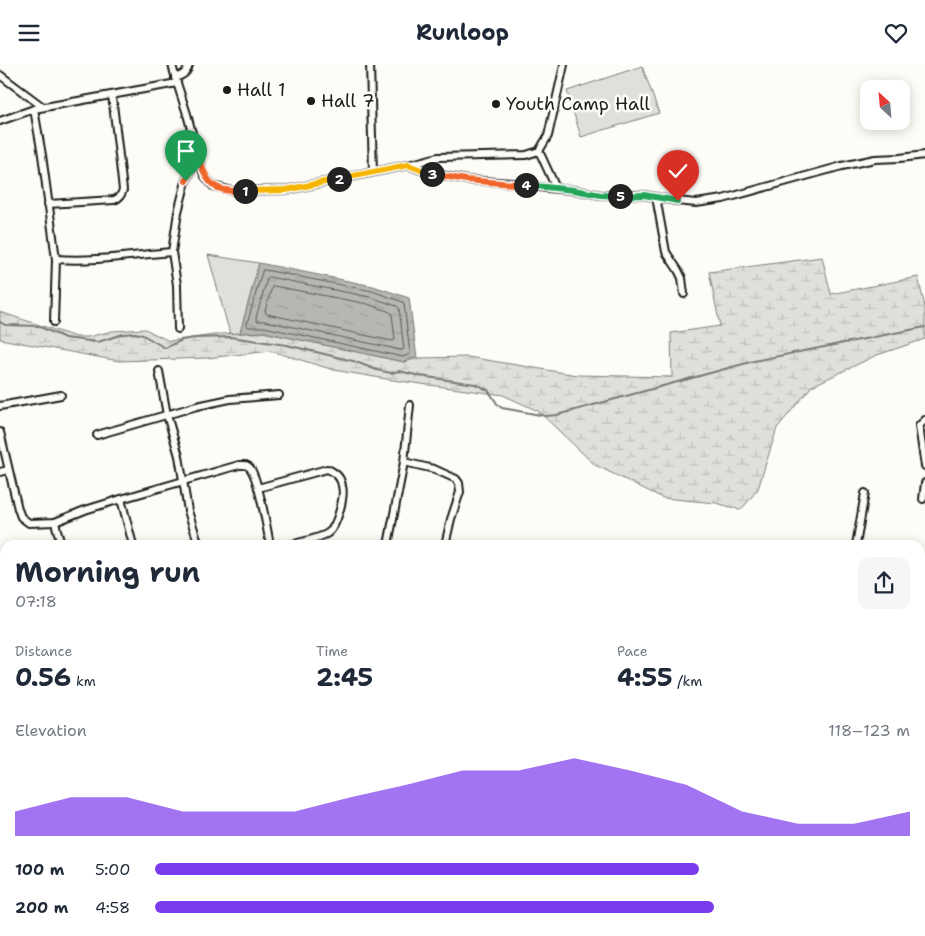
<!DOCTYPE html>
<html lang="en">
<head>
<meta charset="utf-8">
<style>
  :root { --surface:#fff; --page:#f6f6f7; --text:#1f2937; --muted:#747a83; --accent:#7c3aed }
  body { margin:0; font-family:"Shantell Sans",sans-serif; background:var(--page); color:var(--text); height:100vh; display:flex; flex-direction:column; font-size:19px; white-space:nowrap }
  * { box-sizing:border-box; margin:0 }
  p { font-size:16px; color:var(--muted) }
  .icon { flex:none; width:28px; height:28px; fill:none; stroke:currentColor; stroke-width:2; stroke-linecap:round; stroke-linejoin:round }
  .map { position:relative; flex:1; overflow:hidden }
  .sheet { position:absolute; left:0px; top:475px; width:925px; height:396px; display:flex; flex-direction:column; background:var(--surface); border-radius:15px 15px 0 0; box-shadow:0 2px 12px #0003 }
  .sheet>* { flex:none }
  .needle { width:32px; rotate:334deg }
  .tools { position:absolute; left:860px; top:15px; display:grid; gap:10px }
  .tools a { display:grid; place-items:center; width:50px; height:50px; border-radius:10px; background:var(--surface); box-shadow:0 2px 12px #0003; font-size:25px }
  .pin { position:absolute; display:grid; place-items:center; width:42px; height:42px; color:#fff; margin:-51px -21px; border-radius:50% 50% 50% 0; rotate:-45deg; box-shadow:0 0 5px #0007 }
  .pin .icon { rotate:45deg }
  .km { position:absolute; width:25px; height:25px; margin:-12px; border-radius:50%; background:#222; color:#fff; font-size:14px; line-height:25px; text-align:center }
  .round { display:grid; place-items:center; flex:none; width:52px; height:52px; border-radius:10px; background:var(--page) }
  .head { display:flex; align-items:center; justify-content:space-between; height:85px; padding:0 15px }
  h1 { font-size:28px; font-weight:700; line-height:38px }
  .figures { display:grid; grid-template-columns:repeat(3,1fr); gap:8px; height:85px; padding:5px 15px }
  .figures div { display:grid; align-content:center }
  .figures b { font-size:25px; font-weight:700 }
  .figures small { font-size:14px; font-weight:400 }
  .figures p { font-size:14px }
  .chart { height:140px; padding:10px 15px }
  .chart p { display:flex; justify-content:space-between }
  .chart svg { width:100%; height:90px; margin-top:5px; fill:var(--accent); opacity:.7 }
  ul { padding:0 15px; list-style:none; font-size:16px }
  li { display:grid; grid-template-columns:80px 60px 1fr; align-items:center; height:38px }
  li i { height:12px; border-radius:6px; background:var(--accent) }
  header { display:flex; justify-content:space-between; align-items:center; height:65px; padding:0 15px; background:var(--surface); font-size:22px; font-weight:700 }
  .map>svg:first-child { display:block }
  .green { fill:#e0dfdb; stroke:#7e7e7c }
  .wetland { fill:url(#wetland-marsh); stroke:#7e7e7c }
  .water { fill:url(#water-ripples); stroke:#797876 }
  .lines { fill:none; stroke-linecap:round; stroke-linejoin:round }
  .shore { stroke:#5a5a58; stroke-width:1 }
  .stream { stroke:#797876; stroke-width:2 }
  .minor-casing { stroke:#1c1c1c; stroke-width:10 }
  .minor { stroke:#fdfcf7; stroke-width:6 }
  .split-1-casing { stroke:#fff; stroke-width:10 }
  .split-2-casing { stroke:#fff; stroke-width:10 }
  .split-3-casing { stroke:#fff; stroke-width:10 }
  .split-4-casing { stroke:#fff; stroke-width:10 }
  .split-5-casing { stroke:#fff; stroke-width:10 }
  .split-6-casing { stroke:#fff; stroke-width:10 }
  .split-1 { stroke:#f0652b; stroke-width:6 }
  .split-2 { stroke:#f5b400; stroke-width:6 }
  .split-3 { stroke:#f5b400; stroke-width:6 }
  .split-4 { stroke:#f0652b; stroke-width:6 }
  .split-5 { stroke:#22a559; stroke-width:6 }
  .split-6 { stroke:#22a559; stroke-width:6 }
  .poi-dot { fill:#1c1c1c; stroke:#fdfcf7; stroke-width:2 }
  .labels { text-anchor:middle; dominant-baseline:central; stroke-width:5; stroke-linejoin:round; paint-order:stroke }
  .poi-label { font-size:18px; fill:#1c1c1c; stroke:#fdfcf7; text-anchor:start }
</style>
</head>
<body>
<header><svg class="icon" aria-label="menu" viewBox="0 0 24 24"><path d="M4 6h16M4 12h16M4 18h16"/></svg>Runloop<svg class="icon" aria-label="heart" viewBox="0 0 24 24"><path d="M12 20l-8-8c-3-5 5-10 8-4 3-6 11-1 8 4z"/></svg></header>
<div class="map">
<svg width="925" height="871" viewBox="0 0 925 871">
  <defs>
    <pattern id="wetland-marsh" width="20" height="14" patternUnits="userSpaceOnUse" patternTransform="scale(1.25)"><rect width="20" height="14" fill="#e0dfdb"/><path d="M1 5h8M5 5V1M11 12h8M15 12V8" fill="none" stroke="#c0bfbb"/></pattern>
    <pattern id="water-ripples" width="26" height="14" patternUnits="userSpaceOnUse" patternTransform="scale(1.25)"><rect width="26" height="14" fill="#b7b6b2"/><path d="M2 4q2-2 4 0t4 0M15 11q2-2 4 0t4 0" fill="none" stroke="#9d9c98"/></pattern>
  </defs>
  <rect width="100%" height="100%" fill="#fdfcf7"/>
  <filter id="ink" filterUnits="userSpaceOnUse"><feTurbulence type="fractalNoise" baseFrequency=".02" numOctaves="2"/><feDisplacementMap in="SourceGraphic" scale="10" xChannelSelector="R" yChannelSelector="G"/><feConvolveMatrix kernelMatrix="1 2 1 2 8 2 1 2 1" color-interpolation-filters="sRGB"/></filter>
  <g filter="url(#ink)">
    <g class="green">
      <path d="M642 1 659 48 581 72 567 26Z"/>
      <path d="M208 190 259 198 240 268 230 269Z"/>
    </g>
    <path class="wetland" d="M822 192 831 229 918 212 925 242V274L877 290 812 321 777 363 758 424 741 445 716 438 663 433 595 400 538 346 503 330 392 315 334 305 271 286 207 293 119 296 0 274V247L76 272H88L112 266 145 264 169 276 222 269 263 267 404 297 417 293 468 292 577 310 672 312 671 268 720 261 709 207Z"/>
    <path class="water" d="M259 198 373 221 409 233 417 293 404 297 263 267 240 268Z"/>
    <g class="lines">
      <g class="shore">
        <path d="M263 205H265L372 226 403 237 404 239 410 289 403 292 264 262H248L247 260Z"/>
        <path d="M269 212 370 232 397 241 399 243 404 284 401 285 265 256H257L256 253 267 214Z"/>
        <path d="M274 221 368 239 390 247 392 249 395 275 392 276 378 273 267 249 265 246 272 222Z"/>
      </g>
      <path class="stream" d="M0 257 5 260 38 261 65 273 98 277 123 269 135 268 143 270 165 283 182 275 195 273 230 272 287 280 353 296 377 305 391 308 399 306 420 311 475 319 488 325 498 340 502 343 546 351 557 350 754 296 925 262"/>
      <defs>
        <g id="minor">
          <path d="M172 0 177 18 187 49 198 91 204 110 213 121 233 126 286 125 408 100 438 92 526 90 539 86 548 71 564 0"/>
          <path d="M370 0 373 107"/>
          <path d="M0 10 43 42"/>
          <path d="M175 13C183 10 187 8 189 0"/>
          <path d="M34 44 42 90 56 194 54 257"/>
          <path d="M0 56 34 44 177 18"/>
          <path d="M539 86 556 123"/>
          <path d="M408 100 429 108 467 115 512 118 547 123 574 125 601 130H644L677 136 696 138 723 134 842 101 875 94 900 93 925 90"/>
          <path d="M656 132 666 187 678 205 682 213 684 229"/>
          <path d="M48 139 114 135C119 133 121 131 123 125L112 30"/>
          <path d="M56 194C94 197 134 190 172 187"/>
          <path d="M178 264 177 220 172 187 178 147 186 116 198 91"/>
          <path d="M159 306 167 350 179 391 188 446 199 480"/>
          <path d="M0 341 61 330"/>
          <path d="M925 355 919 361 925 401"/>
          <path d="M0 367 18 444 21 452 29 458 55 457 85 445 121 434 239 400C244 400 247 399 250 403 259 414 267 464 270 480"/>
          <path d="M97 370 197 341 230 334 279 330"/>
          <path d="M404 397 434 404 456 414 459 418 460 427 451 454 445 480"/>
          <path d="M0 407 8 405"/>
          <path d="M258 423 327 404C335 407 341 412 342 421 345 431 337 462 328 468 321 473 300 477 290 480"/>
          <path d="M121 434 133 480"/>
          <path d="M923 434 925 418"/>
          <path d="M55 457 61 480"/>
          <path d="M388 480 404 397 410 340"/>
          <path d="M856 480 865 428"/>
          <path d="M920 497 925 496"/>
          <path d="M920 570 925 569"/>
          <path d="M0 632 5 660"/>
          <path d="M920 668H925"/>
          <path d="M0 677 5 675"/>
          <path d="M0 702 5 701"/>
          <path d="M0 748H5"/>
          <path d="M0 850 5 848"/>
          <path d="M118 866 119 871"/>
          <path d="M188 866 189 871"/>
          <path d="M251 866 252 871"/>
          <path d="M558 866 559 871"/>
          <path d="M614 866 616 871"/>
          <path d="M708 866 713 871"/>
          <path d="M444 871 454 866"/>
          <path d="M827 871 830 866"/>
          <path d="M912 871 920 866"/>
        </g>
      </defs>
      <use href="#minor" class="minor-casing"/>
      <use href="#minor" class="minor"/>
    </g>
  </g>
  <g class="lines" filter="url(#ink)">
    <defs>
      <path id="split-1" d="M186 116 198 91C208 121 213 127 245 126"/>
      <path id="split-2" d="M245 126 286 125 339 114"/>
      <path id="split-3" d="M339 114 408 100 432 109"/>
      <path id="split-4" d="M432 109 466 115 526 120"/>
      <path id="split-5" d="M526 120 574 125 601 130 620 131"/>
      <path id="split-6" d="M620 131 644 130 678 136"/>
    </defs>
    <use href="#split-1" class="split-1-casing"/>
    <use href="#split-2" class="split-2-casing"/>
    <use href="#split-3" class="split-3-casing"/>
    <use href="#split-4" class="split-4-casing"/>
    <use href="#split-5" class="split-5-casing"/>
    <use href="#split-6" class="split-6-casing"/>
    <use href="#split-1" class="split-1"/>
    <use href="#split-2" class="split-2"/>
    <use href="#split-3" class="split-3"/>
    <use href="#split-4" class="split-4"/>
    <use href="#split-5" class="split-5"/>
    <use href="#split-6" class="split-6"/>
  </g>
  <g class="poi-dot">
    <circle cx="227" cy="25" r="5"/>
    <circle cx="311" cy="36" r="5"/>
    <circle cx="496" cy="39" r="5"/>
  </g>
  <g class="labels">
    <g class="poi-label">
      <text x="237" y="25">Hall 1</text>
      <text x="321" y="36">Hall 7</text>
      <text x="506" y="39">Youth Camp Hall</text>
    </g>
  </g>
</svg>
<div class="tools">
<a><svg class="needle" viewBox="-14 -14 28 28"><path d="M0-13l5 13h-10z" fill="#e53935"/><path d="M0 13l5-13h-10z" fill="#747a83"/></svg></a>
</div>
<div class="pin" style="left:186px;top:116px;background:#1e9e55"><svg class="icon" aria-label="arrive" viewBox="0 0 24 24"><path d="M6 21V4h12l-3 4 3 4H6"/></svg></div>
<div class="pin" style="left:678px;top:136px;background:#d93025"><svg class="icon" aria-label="check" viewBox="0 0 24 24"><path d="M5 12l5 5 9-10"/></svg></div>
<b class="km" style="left:245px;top:126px">1</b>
<b class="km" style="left:339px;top:114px">2</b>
<b class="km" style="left:432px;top:109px">3</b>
<b class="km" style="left:526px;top:120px">4</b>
<b class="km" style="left:620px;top:131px">5</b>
<section class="sheet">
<div class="head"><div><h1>Morning run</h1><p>07:18</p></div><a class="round"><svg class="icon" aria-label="share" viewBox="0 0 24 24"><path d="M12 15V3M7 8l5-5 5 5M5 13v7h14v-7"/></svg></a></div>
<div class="figures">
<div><p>Distance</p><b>0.56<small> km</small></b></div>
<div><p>Time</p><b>2:45</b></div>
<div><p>Pace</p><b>4:55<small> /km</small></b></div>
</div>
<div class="chart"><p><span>Elevation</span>118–123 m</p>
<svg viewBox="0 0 160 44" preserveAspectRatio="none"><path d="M0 44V32L10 25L20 25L30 32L40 32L50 32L60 25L70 19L80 12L90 12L100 6L110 12L120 19L130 32L140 38L150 38L160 32V44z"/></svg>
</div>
<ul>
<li><b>100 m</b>5:00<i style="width:72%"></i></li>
<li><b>200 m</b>4:58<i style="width:74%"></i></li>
</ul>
</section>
</div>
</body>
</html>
